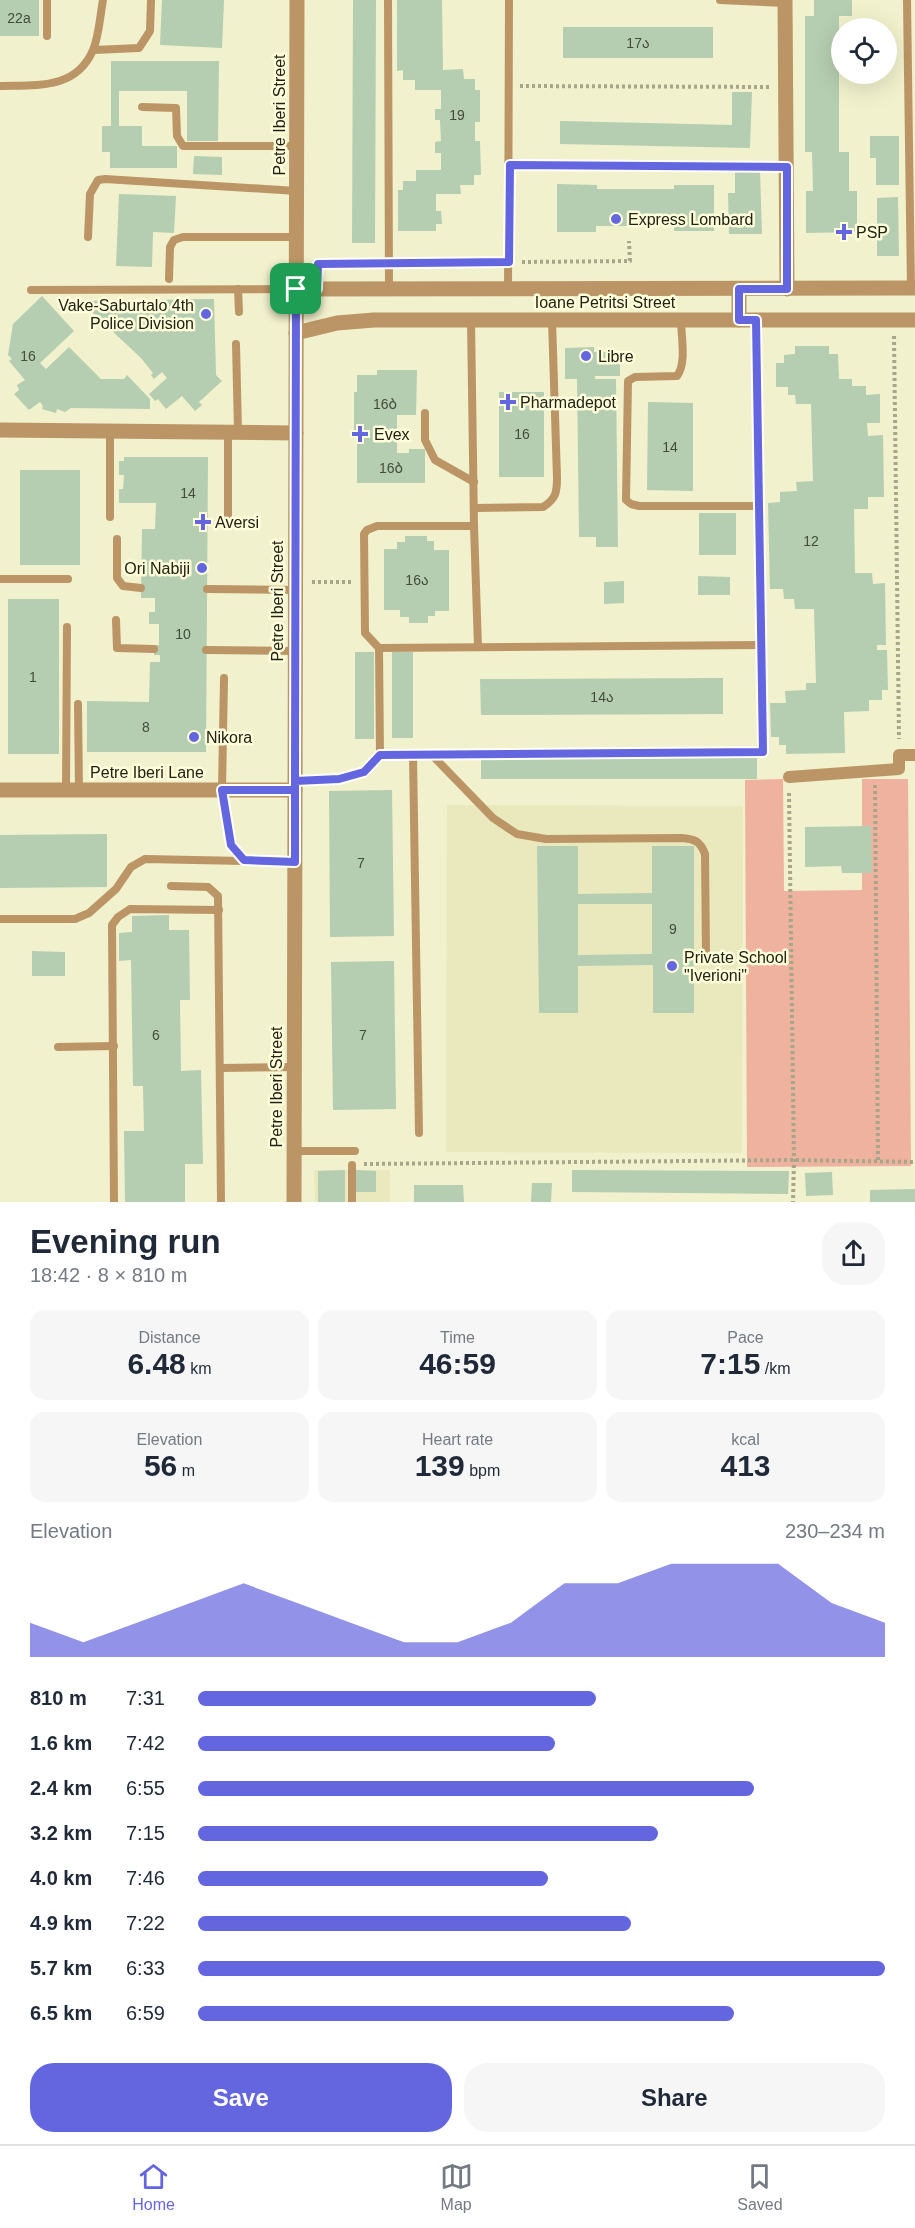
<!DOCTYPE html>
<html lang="en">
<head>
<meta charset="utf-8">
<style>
  :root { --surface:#fff; --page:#f6f6f7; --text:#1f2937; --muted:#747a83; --line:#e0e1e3; --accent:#6466df }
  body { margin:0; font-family:Helvetica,"Noto Sans Georgian",sans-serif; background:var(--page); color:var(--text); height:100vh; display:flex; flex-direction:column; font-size:22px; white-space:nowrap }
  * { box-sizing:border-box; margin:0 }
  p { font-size:20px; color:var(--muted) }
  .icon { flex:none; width:33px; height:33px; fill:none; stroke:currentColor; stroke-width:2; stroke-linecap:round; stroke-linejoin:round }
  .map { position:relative; height:1202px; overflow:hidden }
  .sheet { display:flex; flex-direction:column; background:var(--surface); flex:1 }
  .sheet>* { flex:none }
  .controls { position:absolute; left:831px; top:18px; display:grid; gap:12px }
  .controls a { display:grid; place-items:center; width:66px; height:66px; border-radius:50%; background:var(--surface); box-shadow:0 6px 24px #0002; font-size:30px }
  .pin { position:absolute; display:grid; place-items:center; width:51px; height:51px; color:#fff; margin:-26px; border-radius:12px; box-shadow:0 3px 9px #0006 }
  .round { display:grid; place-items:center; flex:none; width:63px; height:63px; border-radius:24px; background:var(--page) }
  .headline { display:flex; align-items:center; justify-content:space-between; height:102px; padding:0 30px }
  h1 { font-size:33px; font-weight:800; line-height:45px }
  .figures { display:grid; grid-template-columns:repeat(3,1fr); gap:9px; height:102px; padding:6px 30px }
  .figures div { display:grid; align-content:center; border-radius:15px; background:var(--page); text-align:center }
  .figures b { font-size:30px; font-weight:800 }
  .figures small { font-size:16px; font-weight:400 }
  .figures p { font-size:16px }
  .chart { height:168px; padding:12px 30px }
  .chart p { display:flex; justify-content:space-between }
  .chart svg { width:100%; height:108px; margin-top:6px; fill:var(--accent); opacity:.7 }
  .primary-button { display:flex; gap:12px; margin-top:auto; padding:12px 30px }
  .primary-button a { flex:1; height:69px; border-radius:24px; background:var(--accent); color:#fff; font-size:24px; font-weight:800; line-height:69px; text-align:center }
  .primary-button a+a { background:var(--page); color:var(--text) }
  ul { padding:0 30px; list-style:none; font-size:20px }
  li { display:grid; grid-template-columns:96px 72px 1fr; align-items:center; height:45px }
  li i { height:15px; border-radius:8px; background:var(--accent) }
  .dock { display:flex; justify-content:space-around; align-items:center; height:84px; border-top:2px solid var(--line); background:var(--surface); font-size:16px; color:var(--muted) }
  .dock a { display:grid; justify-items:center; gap:3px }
  .dock .current { color:var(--accent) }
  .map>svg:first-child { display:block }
  .built { fill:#e9e9bd }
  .green { fill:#eeb29e }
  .building { fill:#b5cdb1; fill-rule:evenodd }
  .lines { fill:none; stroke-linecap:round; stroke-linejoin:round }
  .path { stroke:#a6a68a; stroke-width:4; stroke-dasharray:3 3; stroke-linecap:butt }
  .service { stroke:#bb9565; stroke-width:8 }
  .pedestrian { stroke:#bb9565; stroke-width:12 }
  .minor { stroke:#bb9565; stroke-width:15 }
  .tertiary { stroke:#bb9565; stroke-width:15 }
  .route-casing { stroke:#fff; stroke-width:12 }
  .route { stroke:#6466df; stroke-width:8 }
  .poi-dot { fill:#6466df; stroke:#fefeda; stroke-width:2 }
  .labels { text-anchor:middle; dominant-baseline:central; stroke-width:5; stroke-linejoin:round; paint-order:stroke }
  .number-label { font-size:14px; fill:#464c3b }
  .street-label { font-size:16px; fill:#212114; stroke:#fefeda }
  .poi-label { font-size:16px; fill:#212114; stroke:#fefeda; text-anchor:start }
</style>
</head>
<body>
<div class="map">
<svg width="915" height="1202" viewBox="0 0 915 1202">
  <rect width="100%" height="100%" fill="#f1f1cd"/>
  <g class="built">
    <path d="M447 805 743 806 742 1153 446 1152Z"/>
    <path d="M314 1170H390V1202H315Z"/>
  </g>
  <path class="green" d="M783 779 784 891 862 890V779H908L911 1166 747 1167 745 780Z"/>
  <g class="building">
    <rect x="0" y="0" width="39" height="36"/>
    <path d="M162 0H224L222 48 160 45Z"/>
    <path d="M353 0H376L375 243H352Z"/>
    <path d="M397 0H442L443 70 463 69 464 79H475V90H480V122H475V141H480L481 175H474V185H460L461 194H436V211H441L442 224H436V231H398V190H403V181H416V170H441V153H435V142L441 141 440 120H435V109H441V90H415V80H403V70L397 71Z"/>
    <path d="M814 0H852V16H839V152H849V191H857V232L806 233V191H813L812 152H805V16H814Z"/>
    <rect x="563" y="27" width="150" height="31"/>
    <path d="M111 61H219L218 141H187V91H119V126H142V146H177V168H110V152H102V126H111Z"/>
    <path d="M732 92H752L750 148 560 144V121L732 125Z"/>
    <path d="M870 136H899V185H876V158H870Z"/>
    <path d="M194 156 222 157V175L193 174Z"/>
    <path d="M760 171 762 234H729L728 193H735V172Z"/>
    <path d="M557 184 597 185V189H674V185H714V231H674V226H596V232H557Z"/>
    <path d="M119 194 176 196 174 233 153 232 152 267 116 266Z"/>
    <path d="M898 197 899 256H877V198Z"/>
    <path d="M42 296 74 331 40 363 46 369 69 347 101 379H124L127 375 150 399V409L71 408 65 412 57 409 56 413 42 409 43 406 40 402 29 410 14 394 19 390 17 385 25 380 9 361 12 359 8 355 13 324Z"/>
    <path d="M214 299 216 375 222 381 199 402 202 405 195 411 182 396 166 409 158 399 155 401 149 394 167 378 162 372 154 379 151 375 153 373 141 358 80 301Z"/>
    <path d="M795 346H829V354H838L839 379H852V386H866V395L880 394V423H867L868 436 883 435 884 497H868V509H854L855 573H872L873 584 885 583 886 645H877V650H887L888 690H882V700H869V711L844 712 845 753 786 754V745H779V737H771L770 703H786L785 691 806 690V683H816L814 609H795L794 599H784L783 589H770L768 503 780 502V492L797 491 796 482 813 481 811 404H796L795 395H788V387H776V363H784V355L795 354Z"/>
    <path d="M594 347V352H620V376H595V379H616L618 547H596V537H579L577 379H565V348Z"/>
    <path d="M377 370H417L416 415H397V453H409V449H425V483H357V432H354V392H357V375H377Z"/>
    <rect x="499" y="392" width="45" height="85"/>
    <path d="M648 402 693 403V491L647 490Z"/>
    <path d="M124 457H208L206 752H87V701L149 702 150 662H160V655H154V645H159V624H149V612H155V598H141L142 529H155L156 503H119V489H123L124 475H119V461H124Z"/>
    <rect x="20" y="470" width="60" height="95"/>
    <rect x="699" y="513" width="37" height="42"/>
    <path d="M405 536H427V541H434V550H449V611H435V616H428V623H409V617H400V610H384V549H397V542H405Z"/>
    <path d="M698 576 730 577V595H698Z"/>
    <path d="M624 581V603L604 604V582Z"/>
    <rect x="8" y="599" width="51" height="155"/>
    <rect x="355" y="652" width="19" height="87"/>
    <rect x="392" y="652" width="21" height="86"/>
    <path d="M723 678V714L481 715 480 679Z"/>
    <rect x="481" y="756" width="276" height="23"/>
    <path d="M392 790 394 936 330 937 329 791Z"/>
    <path d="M871 826 872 873H842L841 866 805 867V827Z"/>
    <path d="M107 834V887L0 888V835Z"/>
    <path d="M537 846H578V894L652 893V846H694V1013H653V965L578 966V1013H539ZM578 904H652V954L578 955Z"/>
    <path d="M169 915V930H189L190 1000H180L181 1071 201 1070 203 1164H185V1202H125L124 1131H144L143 1086H133L131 960 119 961V933L132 932V916Z"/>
    <path d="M32 951 65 952V976H32Z"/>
    <path d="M394 961 396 1109 333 1110 331 962Z"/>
    <path d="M345 1170V1202H318V1171Z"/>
    <path d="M356 1170 376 1171V1192H355Z"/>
    <path d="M572 1170 789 1171 788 1194 572 1192Z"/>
    <path d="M832 1172 833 1195 806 1196 805 1173Z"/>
    <path d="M532 1183H552L551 1202H531Z"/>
    <path d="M414 1185H463L464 1202H414Z"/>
    <path d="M915 1189V1202H870V1190Z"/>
  </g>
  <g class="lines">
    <g class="path">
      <path d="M520 86 771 87"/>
      <path d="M522 262 630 261 629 241"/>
      <path d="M402 263 497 262"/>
      <path d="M318 273V264L377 263"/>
      <path d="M894 336 899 739"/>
      <path d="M312 582H352"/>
      <path d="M875 785 878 1162"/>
      <path d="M789 793 794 1160 793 1202"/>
      <path d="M364 1164 794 1160 915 1162"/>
    </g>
    <g class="service">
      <path d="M388 0 389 289"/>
      <path d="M720 0 785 3"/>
      <path d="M907 0 911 288"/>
      <path d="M47 36V0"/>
      <path d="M94 50 139 48 150 31 151 0"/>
      <path d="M0 86C36 85 76 90 93 50 99 36 100 16 103 0"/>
      <path d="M142 107 176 108 177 136 183 146H297"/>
      <path d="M510 165 787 167"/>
      <path d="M88 237 90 194 98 180 105 179 297 191"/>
      <path d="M169 279 170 247 174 240 183 237H297"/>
      <path d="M238 289 239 312"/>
      <path d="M508 289 509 0"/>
      <path d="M31 290 296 289"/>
      <path d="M681 320C681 336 687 363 677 376L635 377 628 381 626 500 631 504 639 506H759"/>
      <path d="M236 344 238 432"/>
      <path d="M425 413V440L435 460 474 482"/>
      <path d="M110 431V517"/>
      <path d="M228 432V515"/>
      <path d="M474 508 543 507C556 499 557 492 557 478L552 320"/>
      <path d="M474 526 478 647"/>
      <path d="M117 539V578L123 586 141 588"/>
      <path d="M0 579H68"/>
      <path d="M207 589 295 590"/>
      <path d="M116 620 117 648 154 649"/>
      <path d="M379 648 760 645"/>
      <path d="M206 650 295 651"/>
      <path d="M224 678 222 790 231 845 244 860"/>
      <path d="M78 704 79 790"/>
      <path d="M431 754 493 818 517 834 546 839 681 838C695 839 700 841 705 854L706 954"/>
      <path d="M380 755 379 648 365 633 364 534 367 530 377 526H474L471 320"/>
      <path d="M413 755 419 1133"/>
      <path d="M295 781 340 779 364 772 380 755 763 752 756 320"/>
      <path d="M66 790 67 627"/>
      <path d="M171 886 208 887 218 896 221 1202"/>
      <path d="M0 919H75L89 913 116 889 131 867 145 859 295 862"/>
      <path d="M58 1047 114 1046"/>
      <path d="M221 1068 294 1067"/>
      <path d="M294 1151H355"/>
      <path d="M352 1165V1202"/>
      <path d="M114 1202 112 925 118 917 130 909 219 910"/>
    </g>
    <path class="pedestrian" d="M789 777 899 769V755H915"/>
    <g class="minor">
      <path d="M785 0 787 289"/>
      <path d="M0 430 296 433"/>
      <path d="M0 790H295"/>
    </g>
    <g class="tertiary">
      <path d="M296 289 915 288"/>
      <path d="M739 289V320"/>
      <path d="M296 333 337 323 374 320H915"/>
      <path d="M294 1202 297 0"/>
    </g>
  </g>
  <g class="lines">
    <defs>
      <path id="route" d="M296 289C296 453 296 617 295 781V862L244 860 231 845 222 790H295V781L339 779 364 772 380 755 763 752 756 320H739V289H787V167L510 165 509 262 318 264 317 289H296"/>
    </defs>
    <use href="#route" class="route-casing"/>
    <use href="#route" class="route"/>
  </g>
  <g class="poi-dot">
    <circle cx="616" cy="219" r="6"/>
    <path d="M841 223h6v6h6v6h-6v6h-6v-6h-6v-6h6z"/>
    <circle cx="206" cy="314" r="6"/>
    <circle cx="586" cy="356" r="6"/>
    <path d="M505 393h6v6h6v6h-6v6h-6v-6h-6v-6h6z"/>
    <path d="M357 425h6v6h6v6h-6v6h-6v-6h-6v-6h6z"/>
    <path d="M200 513h6v6h6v6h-6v6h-6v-6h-6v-6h6z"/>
    <circle cx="202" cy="568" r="6"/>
    <circle cx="194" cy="737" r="6"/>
    <circle cx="672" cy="966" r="6"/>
  </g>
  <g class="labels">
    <g class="number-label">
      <text x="19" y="18">22a</text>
      <text x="638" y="43">17ა</text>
      <text x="457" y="115">19</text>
      <text x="28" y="356">16</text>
      <text x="385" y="404">16ბ</text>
      <text x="522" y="434">16</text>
      <text x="670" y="447">14</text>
      <text x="391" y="468">16ბ</text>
      <text x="188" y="493">14</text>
      <text x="811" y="541">12</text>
      <text x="417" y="580">16ა</text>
      <text x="183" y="634">10</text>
      <text x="33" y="677">1</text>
      <text x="602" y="697">14ა</text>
      <text x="146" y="727">8</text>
      <text x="361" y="863">7</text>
      <text x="673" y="929">9</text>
      <text x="156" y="1035">6</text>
      <text x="363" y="1035">7</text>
    </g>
    <g class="street-label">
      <text transform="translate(279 115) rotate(-90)">Petre Iberi Street</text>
      <text x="605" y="302">Ioane Petritsi Street</text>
      <text transform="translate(277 601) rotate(-90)">Petre Iberi Street</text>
      <text x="147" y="772">Petre Iberi Lane</text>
      <text transform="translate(276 1087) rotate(-90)">Petre Iberi Street</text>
    </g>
    <g class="poi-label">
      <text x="628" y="219">Express Lombard</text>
      <text x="856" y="232">PSP</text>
      <text x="194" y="305" text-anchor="end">Vake-Saburtalo 4th<tspan x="194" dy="18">Police Division</tspan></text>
      <text x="598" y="356">Libre</text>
      <text x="520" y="402">Pharmadepot</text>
      <text x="374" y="434">Evex</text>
      <text x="215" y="522">Aversi</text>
      <text x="190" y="568" text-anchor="end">Ori Nabiji</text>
      <text x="206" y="737">Nikora</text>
      <text x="684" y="957">Private School<tspan x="684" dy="18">"Iverioni"</tspan></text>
    </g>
  </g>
</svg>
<div class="controls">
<a><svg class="icon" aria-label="locate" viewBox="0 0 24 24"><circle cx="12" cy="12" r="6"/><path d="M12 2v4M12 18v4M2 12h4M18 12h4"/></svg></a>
</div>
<div class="pin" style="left:296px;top:289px;background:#1e9e55"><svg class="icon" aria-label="arrive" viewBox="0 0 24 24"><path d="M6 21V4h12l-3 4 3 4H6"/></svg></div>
</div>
<section class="sheet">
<div class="headline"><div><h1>Evening run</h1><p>18:42 · 8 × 810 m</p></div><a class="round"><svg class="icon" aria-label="share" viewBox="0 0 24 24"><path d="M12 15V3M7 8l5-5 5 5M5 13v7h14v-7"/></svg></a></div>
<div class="figures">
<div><p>Distance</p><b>6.48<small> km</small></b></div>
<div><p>Time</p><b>46:59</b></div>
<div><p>Pace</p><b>7:15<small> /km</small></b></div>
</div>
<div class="figures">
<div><p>Elevation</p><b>56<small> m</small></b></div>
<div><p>Heart rate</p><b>139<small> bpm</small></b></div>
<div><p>kcal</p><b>413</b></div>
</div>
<div class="chart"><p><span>Elevation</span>230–234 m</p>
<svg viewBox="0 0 160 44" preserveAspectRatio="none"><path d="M0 44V30L10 38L20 30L30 22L40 14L50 22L60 30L70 38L80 38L90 30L100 14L110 14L120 6L130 6L140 6L150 22L160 30V44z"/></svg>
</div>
<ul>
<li><b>810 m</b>7:31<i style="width:58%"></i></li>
<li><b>1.6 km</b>7:42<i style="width:52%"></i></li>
<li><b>2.4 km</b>6:55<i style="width:81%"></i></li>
<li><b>3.2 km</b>7:15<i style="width:67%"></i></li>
<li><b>4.0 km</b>7:46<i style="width:51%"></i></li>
<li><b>4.9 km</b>7:22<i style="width:63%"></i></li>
<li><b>5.7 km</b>6:33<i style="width:100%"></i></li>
<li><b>6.5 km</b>6:59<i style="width:78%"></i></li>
</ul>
<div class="primary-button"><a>Save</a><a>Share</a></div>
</section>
<nav class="dock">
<a class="current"><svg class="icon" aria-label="home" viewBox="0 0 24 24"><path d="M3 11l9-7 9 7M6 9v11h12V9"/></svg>Home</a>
<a><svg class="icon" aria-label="map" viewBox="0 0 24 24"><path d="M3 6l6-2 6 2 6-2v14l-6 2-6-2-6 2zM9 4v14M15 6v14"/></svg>Map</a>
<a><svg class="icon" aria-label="saved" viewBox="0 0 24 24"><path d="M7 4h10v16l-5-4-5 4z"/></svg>Saved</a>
</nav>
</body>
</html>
